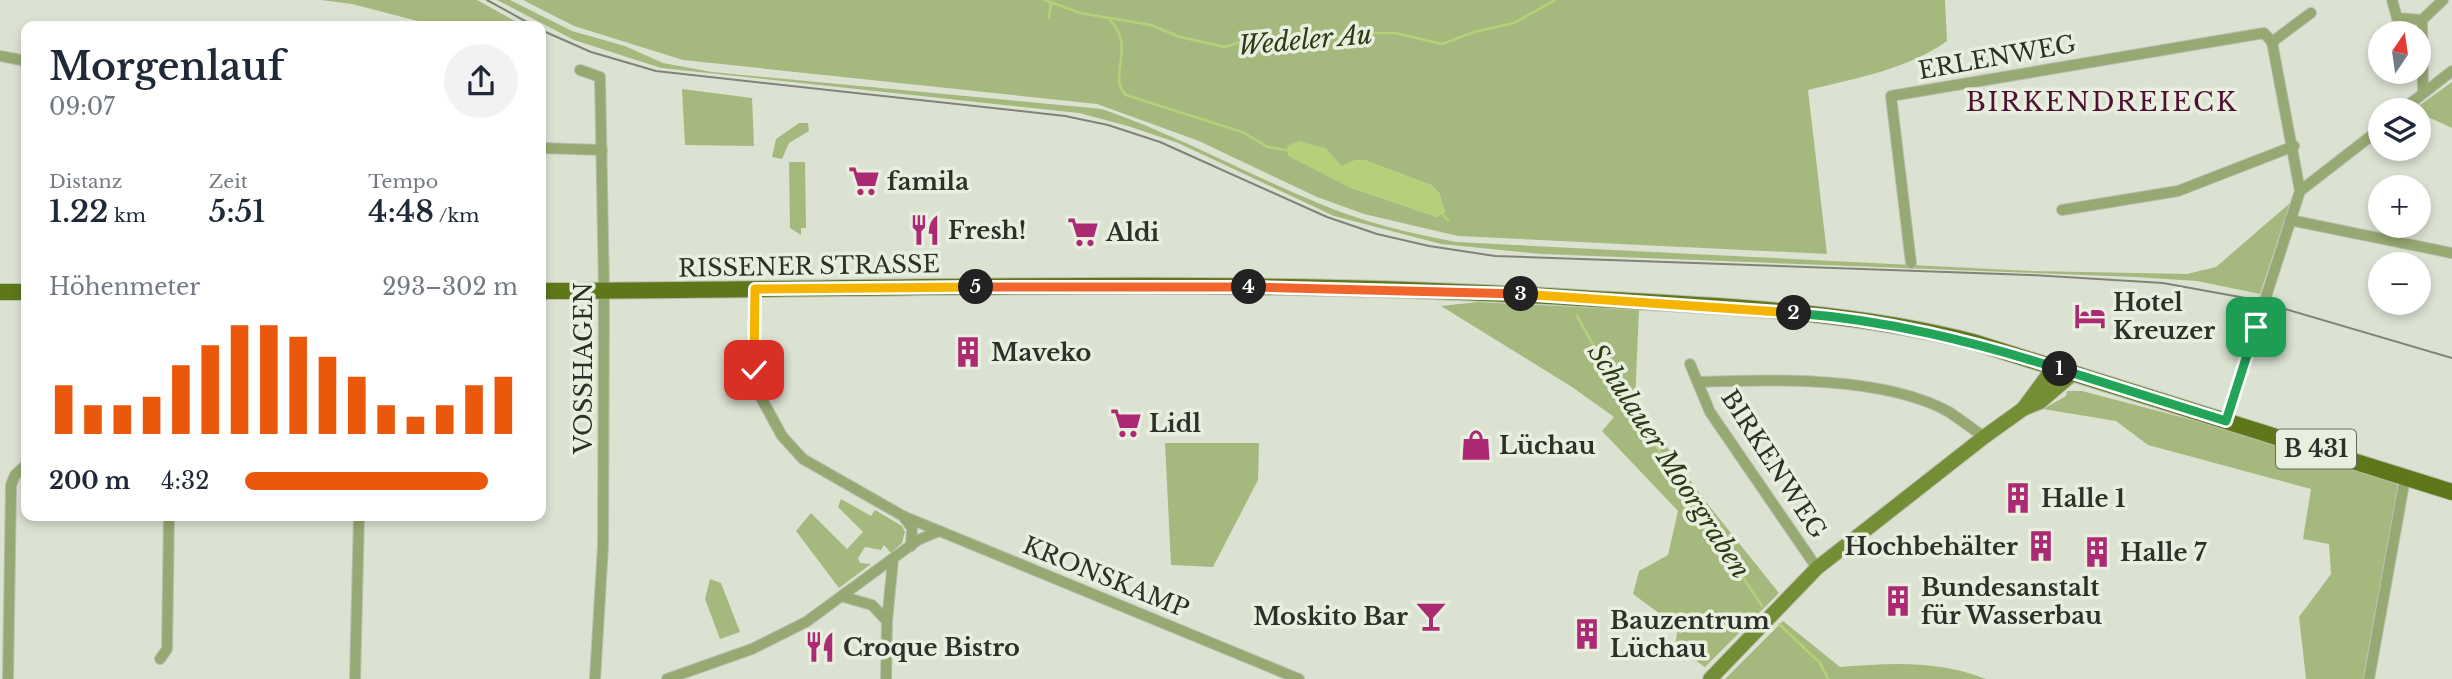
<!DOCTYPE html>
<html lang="de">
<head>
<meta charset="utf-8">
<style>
  :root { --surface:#fff; --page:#f2f2f3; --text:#1f2937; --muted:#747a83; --accent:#ea580c }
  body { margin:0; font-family:"Libre Baskerville",serif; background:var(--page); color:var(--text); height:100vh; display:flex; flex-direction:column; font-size:26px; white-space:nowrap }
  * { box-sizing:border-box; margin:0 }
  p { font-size:23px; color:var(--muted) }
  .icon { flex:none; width:38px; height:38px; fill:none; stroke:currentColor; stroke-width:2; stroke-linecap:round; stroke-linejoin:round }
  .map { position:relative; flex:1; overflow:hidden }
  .panel { position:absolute; left:21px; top:21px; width:525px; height:500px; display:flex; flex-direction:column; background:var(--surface); border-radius:14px; box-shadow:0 4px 10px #0003 }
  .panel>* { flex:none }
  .needle { width:46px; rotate:13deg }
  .buttons { position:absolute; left:2368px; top:21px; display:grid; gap:14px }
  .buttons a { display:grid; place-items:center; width:63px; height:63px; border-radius:50%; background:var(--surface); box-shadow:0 4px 10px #0003; font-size:35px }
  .pin { position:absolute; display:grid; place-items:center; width:60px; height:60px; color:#fff; margin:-30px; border-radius:14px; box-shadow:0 4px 10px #0006 }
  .km { position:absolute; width:35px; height:35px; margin:-18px; border-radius:50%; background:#222; color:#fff; font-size:19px; line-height:35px; text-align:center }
  .round { display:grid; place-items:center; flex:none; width:74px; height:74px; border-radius:37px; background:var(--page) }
  .head { display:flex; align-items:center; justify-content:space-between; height:119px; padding:0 28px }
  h1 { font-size:38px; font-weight:600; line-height:52px }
  .figures { display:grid; grid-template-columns:repeat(3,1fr); gap:10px; height:119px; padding:7px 28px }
  .figures div { display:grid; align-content:center }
  .figures b { font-size:30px; font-weight:600 }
  .figures small { font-size:19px; font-weight:400 }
  .figures p { font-size:19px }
  .chart { height:196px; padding:14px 28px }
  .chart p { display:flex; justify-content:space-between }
  .chart svg { width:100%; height:126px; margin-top:7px; stroke:var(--accent); stroke-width:6 }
  ul { padding:0 28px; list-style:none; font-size:23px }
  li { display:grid; grid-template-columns:112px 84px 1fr; align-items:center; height:52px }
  li i { height:18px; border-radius:9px; background:var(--accent) }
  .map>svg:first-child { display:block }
  .green { fill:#a5b97e; fill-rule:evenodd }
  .water { fill:#b4d17a }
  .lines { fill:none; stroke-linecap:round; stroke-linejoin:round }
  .stream { stroke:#b4d17a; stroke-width:2.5 }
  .street-casing { stroke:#b9beb0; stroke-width:12 }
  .secondary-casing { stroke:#b9beb0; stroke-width:16 }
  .primary-casing { stroke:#b9beb0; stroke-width:18 }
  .street { stroke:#96a972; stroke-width:10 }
  .secondary { stroke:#738e34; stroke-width:14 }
  .primary { stroke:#5e7719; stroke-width:16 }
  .tram { stroke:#7f8378; stroke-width:2 }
  .split-1-casing { stroke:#fff; stroke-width:14 }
  .split-2-casing { stroke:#fff; stroke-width:14 }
  .split-3-casing { stroke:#fff; stroke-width:14 }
  .split-4-casing { stroke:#fff; stroke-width:14 }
  .split-5-casing { stroke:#fff; stroke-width:14 }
  .split-6-casing { stroke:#fff; stroke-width:14 }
  .split-1 { stroke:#22a559; stroke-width:9 }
  .split-2 { stroke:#22a559; stroke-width:9 }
  .split-3 { stroke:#f5b400; stroke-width:9 }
  .split-4 { stroke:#f0652b; stroke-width:9 }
  .split-5 { stroke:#f0652b; stroke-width:9 }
  .split-6 { stroke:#f5b400; stroke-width:9 }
  .labels { text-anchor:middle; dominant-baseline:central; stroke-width:7; stroke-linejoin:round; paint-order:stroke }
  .shield { fill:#e9efdf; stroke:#666960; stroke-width:2 }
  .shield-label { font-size:23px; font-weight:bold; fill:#2e302a }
  .street-label { font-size:24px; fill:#2e302a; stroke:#e9efdf }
  .poi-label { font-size:24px; font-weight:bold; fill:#2e302a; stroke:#e9efdf; text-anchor:start }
  .water-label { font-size:26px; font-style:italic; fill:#2e3915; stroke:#e9efdf }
  .neighbourhood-label { font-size:26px; letter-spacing:2px; fill:#4f1133; stroke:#e9efdf }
</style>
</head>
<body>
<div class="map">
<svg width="2452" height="679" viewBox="0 0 2452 679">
  <rect width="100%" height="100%" fill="#dce2d2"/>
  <g class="green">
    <path d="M321 0H477L524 26H437L352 4Z"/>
    <path d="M497 0H510L572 31 625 46 663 63 712 72 1102 109C1177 135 1245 173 1318 203 1362 222 1409 233 1456 242L2031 271 2187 274 2216 267 2290 203 2260 294 2197 281 2135 277 1542 254 1441 244 1334 216 1178 143 1128 126 1079 113 661 68 574 40Z"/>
    <path d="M523 0H1945L1947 41C1906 70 1856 78 1808 90L1827 254 1458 236 1364 214 1317 197 1199 141 1097 104 683 60 574 26ZM1325 148 1341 166 1364 160 1431 185 1439 193 1445 212 1437 217 1349 187 1312 167Z"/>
    <path d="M2452 82V128L2413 110Z"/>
    <path d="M682 89 752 98 754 146 685 145Z"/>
    <path d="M799 123H808L809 131 789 143 782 159 772 157 776 139Z"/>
    <path d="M789 162H805L806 228H801V235L790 228Z"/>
    <path d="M1478 302 1639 310 1635 401 1702 497 1779 593 1705 667 1675 646 1678 627 1633 594 1639 571 1668 555 1678 511 1602 431 1614 417 1572 387 1441 306Z"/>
    <path d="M2067 391H2082L2280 443 2282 447 2395 481 2398 486 2363 679H2306L2299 617 2331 574 2329 544 2303 539 2311 489 2148 445 2116 421 2043 409 2066 396Z"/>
    <path d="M1165 443H1259L1258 480 1213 567 1171 565Z"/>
    <path d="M841 499 871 516 875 510 902 526 905 532 902 543 891 553 884 545 881 550 865 547 858 558 860 563 871 564 839 588 796 531 811 513 847 549 863 532 838 507Z"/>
    <path d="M710 579 721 583 740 632 720 639 705 599Z"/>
    <path d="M1783 621 1840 667C1891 663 1938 660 1986 679H1725Z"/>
  </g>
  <path class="water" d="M1299 141 1325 148 1341 166 1355 160H1364L1431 185 1439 193 1445 212 1437 217 1349 187 1288 156 1287 146Z"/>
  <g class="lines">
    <g class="stream">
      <path d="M1045 0 1080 13 1151 25 1180 37 1225 47 1243 41 1276 46 1300 37 1317 39 1373 33H1395L1442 44 1474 32 1514 23 1555 0"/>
      <path d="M1049 18 1051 3"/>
      <path d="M1111 21C1136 47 1107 78 1126 95L1242 132 1268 147 1286 150"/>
      <path d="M1443 215 1448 220"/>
      <path d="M1577 316 1614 382 1762 606"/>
      <path d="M1779 624 1820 663 1828 679"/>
    </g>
    <defs>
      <g id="street">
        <path d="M2392 0 2397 18 2422 20 2423 93"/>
        <path d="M2422 20 2443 0"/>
        <path d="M2272 42 2311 13"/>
        <path d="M0 56 26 61"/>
        <path d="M580 70 600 77 604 291 603 546 595 679"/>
        <path d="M2402 110 2452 71"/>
        <path d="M541 148 602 150"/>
        <path d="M2300 191 2380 129"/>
        <path d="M2062 210 2178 191 2294 146"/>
        <path d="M2290 220 2452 253"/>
        <path d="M1911 263 1891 96 2264 33 2272 42 2300 191 2226 421"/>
        <path d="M755 289 754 370 759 394 782 436 803 459 903 516 1299 679"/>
        <path d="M1690 364 1710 412 1817 568"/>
        <path d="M1699 382C1771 379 1885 376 1949 412 1961 420 1973 429 1984 437"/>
        <path d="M903 516 912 528 911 546"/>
        <path d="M844 597 872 605 887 621"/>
        <path d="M160 659 167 649 169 516"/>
        <path d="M8 679 11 485 15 475 26 465"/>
        <path d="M355 679 359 516"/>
        <path d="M667 679 752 649 806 622 918 540 939 531"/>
        <path d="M886 679 887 621 893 560"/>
        <path d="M2369 679 2405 478"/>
      </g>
      <g id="secondary">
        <path d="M2023 409 2054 367"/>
        <path d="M1710 679 1817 568 1984 437 2023 409 2040 402 2074 373"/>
      </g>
      <g id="primary">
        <path d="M541 291C887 290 1234 276 1579 298 1710 306 1845 309 1973 342L2452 492"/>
        <path d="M0 292H26"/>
      </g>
    </defs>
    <use href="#street" class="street-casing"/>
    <use href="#secondary" class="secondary-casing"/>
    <use href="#primary" class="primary-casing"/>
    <use href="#street" class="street"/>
    <use href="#secondary" class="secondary"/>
    <use href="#primary" class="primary"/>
    <g class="tram">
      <path d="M487 0 534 26"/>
      <path d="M541 30 591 52 656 71 1065 116 1108 125 1160 142 1327 217 1377 234 1429 246 1495 256 2030 275 2163 283 2251 299 2452 358"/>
    </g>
  </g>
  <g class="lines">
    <defs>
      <path id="split-1" d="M2060 369 2226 421 2256 327"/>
      <path id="split-2" d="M1794 313C1886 320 1972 341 2060 369"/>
      <path id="split-3" d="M1521 294 1794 313"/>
      <path id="split-4" d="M1249 287 1521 294"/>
      <path id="split-5" d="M976 287H1249"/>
      <path id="split-6" d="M754 370 755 289 976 287"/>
    </defs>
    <use href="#split-1" class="split-1-casing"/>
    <use href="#split-2" class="split-2-casing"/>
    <use href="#split-3" class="split-3-casing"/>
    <use href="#split-4" class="split-4-casing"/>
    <use href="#split-5" class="split-5-casing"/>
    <use href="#split-6" class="split-6-casing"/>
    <use href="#split-1" class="split-1"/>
    <use href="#split-2" class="split-2"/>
    <use href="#split-3" class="split-3"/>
    <use href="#split-4" class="split-4"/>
    <use href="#split-5" class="split-5"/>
    <use href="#split-6" class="split-6"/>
  </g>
  <defs>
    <symbol id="supermarket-bare" viewBox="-9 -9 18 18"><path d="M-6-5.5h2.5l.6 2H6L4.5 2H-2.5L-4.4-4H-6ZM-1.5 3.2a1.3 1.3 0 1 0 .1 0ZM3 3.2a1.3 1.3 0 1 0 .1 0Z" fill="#ac2973" stroke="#e9efdf" stroke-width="2.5" paint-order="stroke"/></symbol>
    <symbol id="restaurant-bare" viewBox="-9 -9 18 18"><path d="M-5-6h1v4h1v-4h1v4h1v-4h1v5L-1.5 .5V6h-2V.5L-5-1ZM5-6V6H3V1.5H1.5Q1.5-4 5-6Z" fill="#ac2973" stroke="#e9efdf" stroke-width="2.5" paint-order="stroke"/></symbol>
    <symbol id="hotel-bare" viewBox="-9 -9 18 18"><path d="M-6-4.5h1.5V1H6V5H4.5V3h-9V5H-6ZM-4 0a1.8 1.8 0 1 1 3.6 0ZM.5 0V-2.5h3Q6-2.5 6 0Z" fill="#ac2973" stroke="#e9efdf" stroke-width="2.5" paint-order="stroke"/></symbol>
    <symbol id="building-bare" viewBox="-9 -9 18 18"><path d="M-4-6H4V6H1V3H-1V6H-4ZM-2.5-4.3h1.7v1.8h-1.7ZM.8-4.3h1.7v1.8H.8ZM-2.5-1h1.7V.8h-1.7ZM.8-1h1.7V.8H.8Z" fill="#ac2973" stroke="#e9efdf" stroke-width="2.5" paint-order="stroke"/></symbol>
    <symbol id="shop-bare" viewBox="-9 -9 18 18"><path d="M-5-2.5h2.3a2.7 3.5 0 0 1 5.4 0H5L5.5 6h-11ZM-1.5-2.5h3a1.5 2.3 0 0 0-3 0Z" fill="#ac2973" stroke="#e9efdf" stroke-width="2.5" paint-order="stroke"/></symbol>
    <symbol id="bar-bare" viewBox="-9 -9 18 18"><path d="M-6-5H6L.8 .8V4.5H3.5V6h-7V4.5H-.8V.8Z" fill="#ac2973" stroke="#e9efdf" stroke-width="2.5" paint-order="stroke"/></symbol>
  </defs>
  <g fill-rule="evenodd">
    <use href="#supermarket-bare" x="842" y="159" width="44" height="44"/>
    <use href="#restaurant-bare" x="903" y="208" width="44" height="44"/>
    <use href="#supermarket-bare" x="1061" y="210" width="44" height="44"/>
    <use href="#hotel-bare" x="2068" y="294" width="44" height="44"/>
    <use href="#building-bare" x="946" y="330" width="44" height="44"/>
    <use href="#supermarket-bare" x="1104" y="401" width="44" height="44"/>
    <use href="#shop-bare" x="1454" y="423" width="44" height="44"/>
    <use href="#building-bare" x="1996" y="476" width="44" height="44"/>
    <use href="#building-bare" x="2019" y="524" width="44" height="44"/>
    <use href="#building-bare" x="2075" y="530" width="44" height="44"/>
    <use href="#building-bare" x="1876" y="579" width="44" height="44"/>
    <use href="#bar-bare" x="1409" y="594" width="44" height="44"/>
    <use href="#building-bare" x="1565" y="612" width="44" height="44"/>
    <use href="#restaurant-bare" x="798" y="625" width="44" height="44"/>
  </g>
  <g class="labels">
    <rect class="shield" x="2276" y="429.5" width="80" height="39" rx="5"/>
    <g class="shield-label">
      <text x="2316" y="449">B 431</text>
    </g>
    <g class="street-label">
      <text transform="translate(1997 57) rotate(-10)">ERLENWEG</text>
      <text transform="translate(809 266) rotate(-1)">RISSENER STRASSE</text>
      <text transform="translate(583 368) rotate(-90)">VOSSHAGEN</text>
      <text transform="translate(1774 464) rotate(57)">BIRKENWEG</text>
      <text transform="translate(1106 577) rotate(22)">KRONSKAMP</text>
    </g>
    <g class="poi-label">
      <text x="887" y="181">famila</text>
      <text x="948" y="230">Fresh!</text>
      <text x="1106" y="232">Aldi</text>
      <text x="2113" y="302">Hotel<tspan x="2113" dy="28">Kreuzer</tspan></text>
      <text x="991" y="352">Maveko</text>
      <text x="1149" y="423">Lidl</text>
      <text x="1499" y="445">Lüchau</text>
      <text x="2041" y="498">Halle 1</text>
      <text x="2018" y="546" text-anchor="end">Hochbehälter</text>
      <text x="2120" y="552">Halle 7</text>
      <text x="1921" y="587">Bundesanstalt<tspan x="1921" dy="28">für Wasserbau</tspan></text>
      <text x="1408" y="616" text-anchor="end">Moskito Bar</text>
      <text x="1610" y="620">Bauzentrum<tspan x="1610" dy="28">Lüchau</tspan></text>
      <text x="843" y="647">Croque Bistro</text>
    </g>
    <g class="water-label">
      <text transform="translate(1305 40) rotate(-5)">Wedeler Au</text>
      <text transform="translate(1669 461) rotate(57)">Schulauer Moorgraben</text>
    </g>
    <g class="neighbourhood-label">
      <text x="2102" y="102">BIRKENDREIECK</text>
    </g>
  </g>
</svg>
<div class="buttons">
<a><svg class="needle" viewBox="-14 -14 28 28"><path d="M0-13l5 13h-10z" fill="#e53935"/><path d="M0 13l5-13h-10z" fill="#747a83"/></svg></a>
<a><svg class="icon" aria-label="layers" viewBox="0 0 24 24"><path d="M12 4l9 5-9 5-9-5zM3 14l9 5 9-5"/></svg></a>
<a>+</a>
<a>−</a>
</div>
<div class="pin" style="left:2256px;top:327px;background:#1e9e55"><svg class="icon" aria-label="arrive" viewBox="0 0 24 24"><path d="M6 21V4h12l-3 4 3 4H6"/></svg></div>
<div class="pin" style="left:754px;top:370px;background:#d93025"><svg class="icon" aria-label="check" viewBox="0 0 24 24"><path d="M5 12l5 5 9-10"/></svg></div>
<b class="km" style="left:2060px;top:369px">1</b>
<b class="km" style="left:1794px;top:313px">2</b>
<b class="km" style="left:1521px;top:294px">3</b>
<b class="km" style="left:1249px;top:287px">4</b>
<b class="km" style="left:976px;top:287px">5</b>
<section class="panel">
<div class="head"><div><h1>Morgenlauf</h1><p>09:07</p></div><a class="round"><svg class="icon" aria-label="share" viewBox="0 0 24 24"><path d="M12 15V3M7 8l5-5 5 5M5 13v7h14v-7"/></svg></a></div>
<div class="figures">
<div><p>Distanz</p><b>1.22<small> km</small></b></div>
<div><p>Zeit</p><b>5:51</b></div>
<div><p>Tempo</p><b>4:48<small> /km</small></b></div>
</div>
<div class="chart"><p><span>Höhenmeter</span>293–302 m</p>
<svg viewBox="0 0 160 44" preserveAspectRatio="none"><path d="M5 44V27M15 44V34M25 44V34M35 44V31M45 44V20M55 44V13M65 44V6M75 44V6M85 44V10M95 44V17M105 44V24M115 44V34M125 44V38M135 44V34M145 44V27M155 44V24"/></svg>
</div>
<ul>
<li><b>200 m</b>4:32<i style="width:89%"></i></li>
</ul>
</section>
</div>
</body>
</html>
